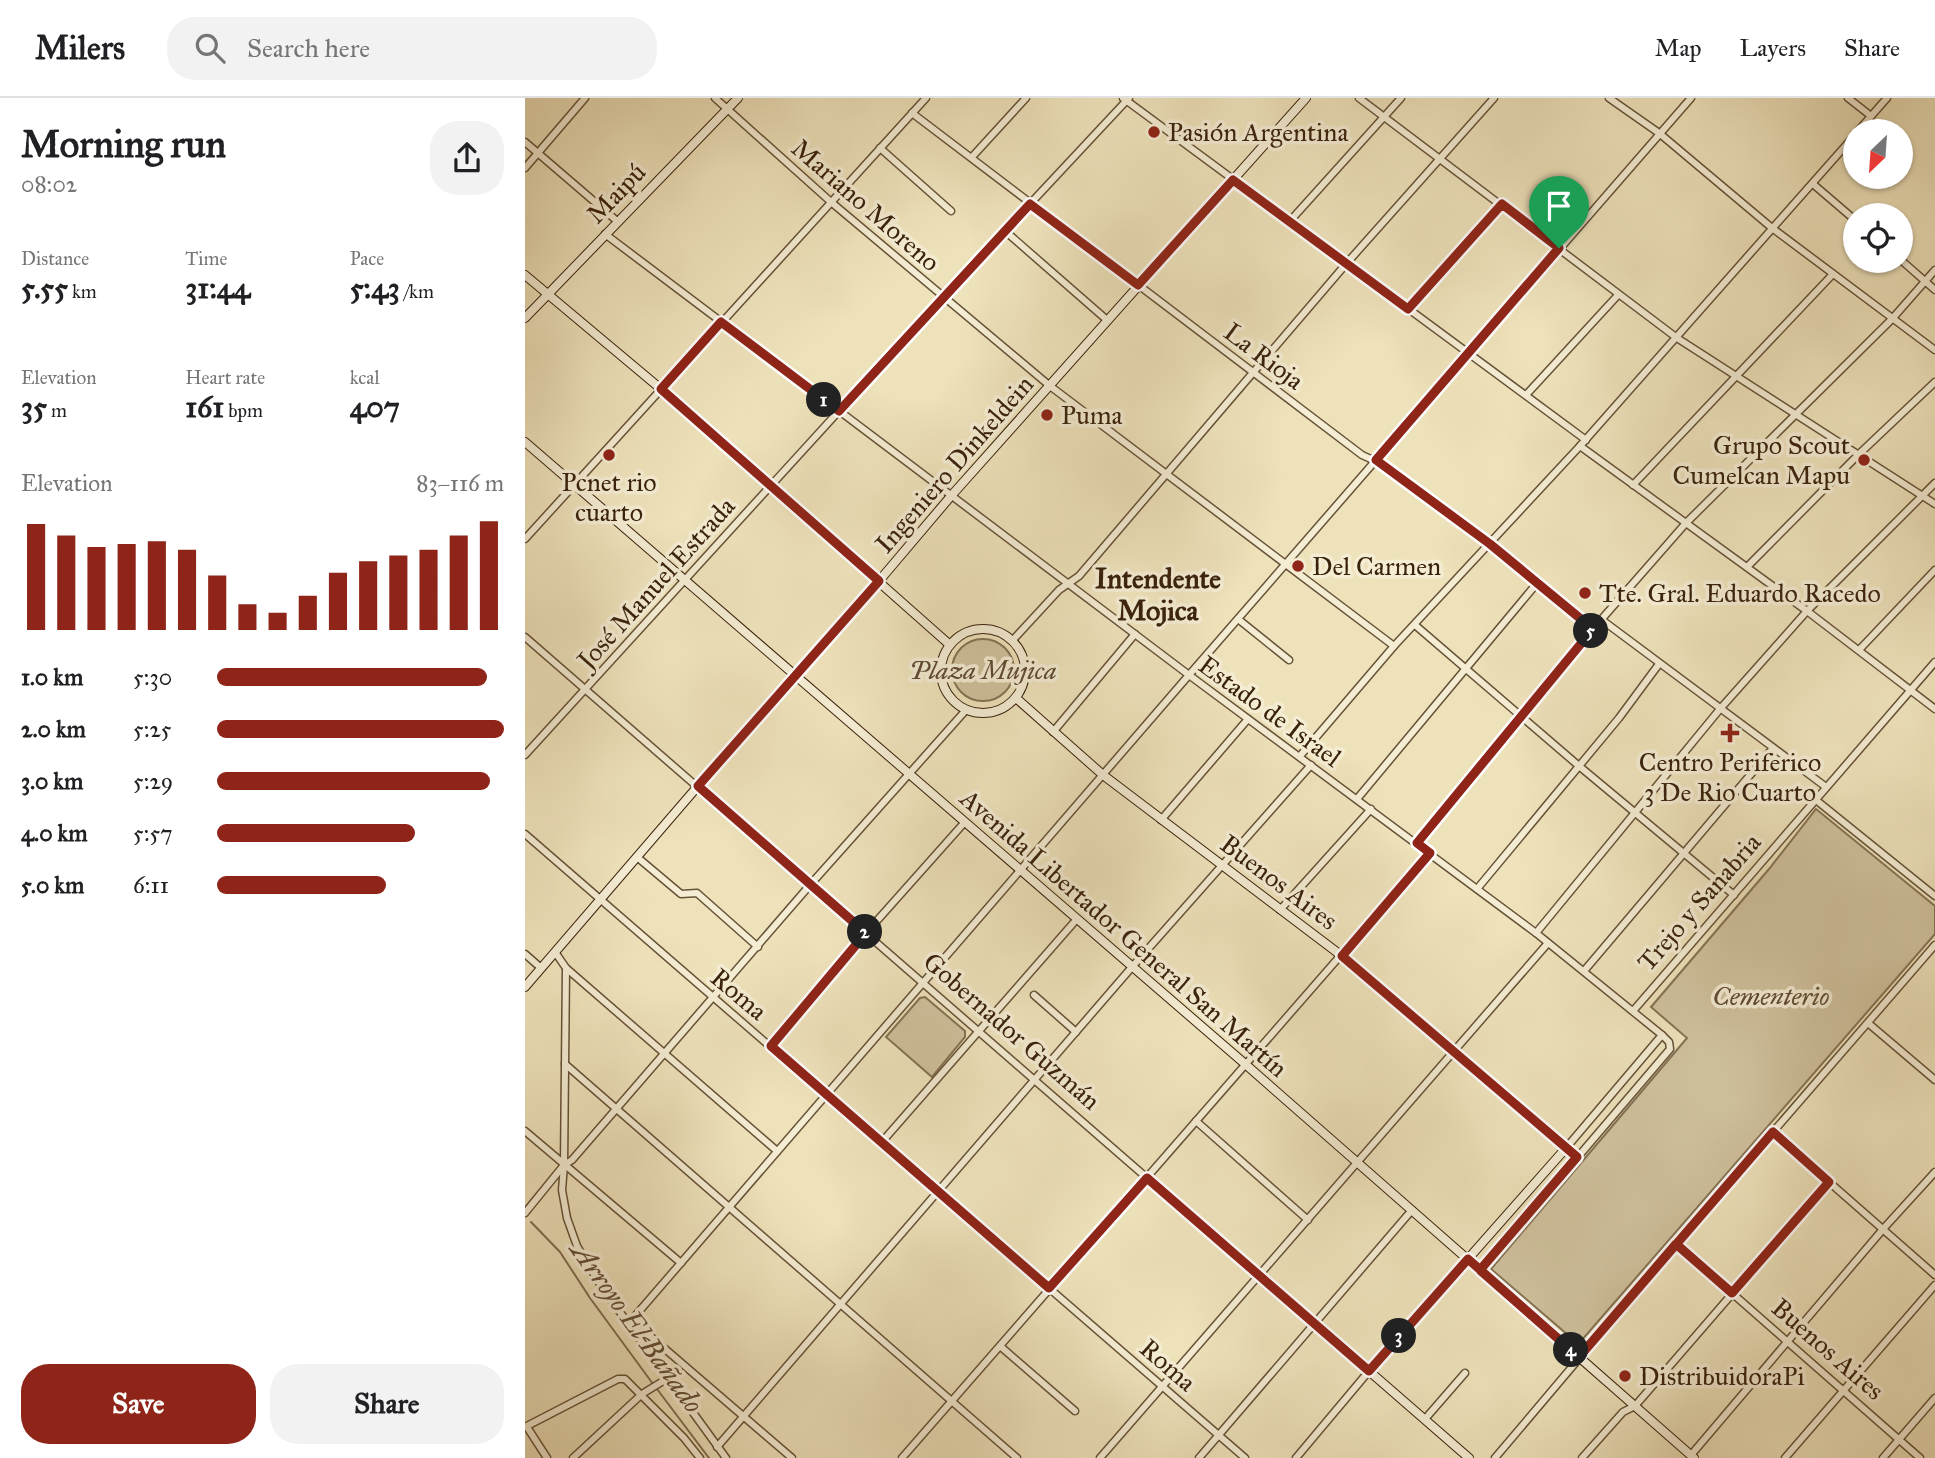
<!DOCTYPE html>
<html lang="en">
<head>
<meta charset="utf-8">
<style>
  :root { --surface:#fff; --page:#f2f2f2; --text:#202124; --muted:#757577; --line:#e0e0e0; --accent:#8f2418 }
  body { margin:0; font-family:"IM FELL Great Primer",serif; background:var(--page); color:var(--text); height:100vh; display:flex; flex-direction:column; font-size:26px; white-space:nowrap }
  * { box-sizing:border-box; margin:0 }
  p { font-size:23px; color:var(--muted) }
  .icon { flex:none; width:38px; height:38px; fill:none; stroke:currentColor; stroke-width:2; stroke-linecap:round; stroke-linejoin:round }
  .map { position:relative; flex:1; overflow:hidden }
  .sheet { display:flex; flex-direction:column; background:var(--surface); width:525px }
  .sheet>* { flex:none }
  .needle { width:46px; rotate:205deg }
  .tools { position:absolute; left:1318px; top:21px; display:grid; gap:14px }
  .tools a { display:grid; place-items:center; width:70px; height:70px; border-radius:50%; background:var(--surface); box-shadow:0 2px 5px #0004; font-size:35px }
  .pin { position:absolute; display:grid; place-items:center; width:60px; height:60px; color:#fff; margin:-72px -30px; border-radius:50% 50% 50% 0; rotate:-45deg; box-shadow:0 0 7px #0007 }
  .pin .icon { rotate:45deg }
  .km { position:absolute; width:35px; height:35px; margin:-18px; border-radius:50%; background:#222; color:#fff; font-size:19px; line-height:35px; text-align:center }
  .round { display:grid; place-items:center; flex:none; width:74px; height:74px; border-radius:28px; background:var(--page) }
  .overview { display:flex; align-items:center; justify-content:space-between; height:119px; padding:0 21px }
  h1 { font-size:38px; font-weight:800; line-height:52px }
  .figures { display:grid; grid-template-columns:repeat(3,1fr); gap:10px; height:119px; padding:7px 21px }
  .figures div { display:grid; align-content:center }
  .figures b { font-size:30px; font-weight:800 }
  .figures small { font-size:19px; font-weight:400 }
  .figures p { font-size:19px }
  .chart { height:196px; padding:14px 21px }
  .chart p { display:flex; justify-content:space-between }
  .chart svg { width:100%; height:126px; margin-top:7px; stroke:var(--accent); stroke-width:6 }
  .cta { display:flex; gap:14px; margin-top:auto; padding:14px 21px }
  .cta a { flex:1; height:80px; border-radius:28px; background:var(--accent); color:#fff; font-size:28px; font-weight:800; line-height:80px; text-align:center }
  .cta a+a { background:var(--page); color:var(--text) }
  ul { padding:0 21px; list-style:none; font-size:23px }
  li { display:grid; grid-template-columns:112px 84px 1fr; align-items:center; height:52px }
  li i { height:18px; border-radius:9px; background:var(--accent) }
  header { display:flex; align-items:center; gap:42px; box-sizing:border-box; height:98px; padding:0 35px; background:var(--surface); border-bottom:2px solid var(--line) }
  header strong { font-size:33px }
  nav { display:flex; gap:38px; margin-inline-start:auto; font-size:24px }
  .search { width:490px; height:63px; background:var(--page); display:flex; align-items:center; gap:18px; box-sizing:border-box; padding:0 24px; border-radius:28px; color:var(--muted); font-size:26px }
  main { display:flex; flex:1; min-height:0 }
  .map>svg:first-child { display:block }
  .green { fill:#cfc19d; stroke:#847254; stroke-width:2 }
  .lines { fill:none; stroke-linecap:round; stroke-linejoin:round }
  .stream { stroke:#806e51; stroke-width:2 }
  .street-casing { stroke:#665237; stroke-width:9 }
  .secondary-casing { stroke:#39220b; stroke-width:10 }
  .street { stroke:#f4ecd3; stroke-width:6 }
  .secondary { stroke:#f4ecd3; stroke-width:8 }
  .route-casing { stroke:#fff; stroke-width:14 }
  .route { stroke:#8f2418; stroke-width:9 }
  .poi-dot { fill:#8f2418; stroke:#f4ecd3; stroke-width:2.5 }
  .labels { text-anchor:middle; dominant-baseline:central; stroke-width:7; stroke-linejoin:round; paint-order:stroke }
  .poi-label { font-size:26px; fill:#39220b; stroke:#f4ecd3; text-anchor:start }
  .street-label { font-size:26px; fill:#39220b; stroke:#f4ecd3 }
  .park-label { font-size:26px; font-style:italic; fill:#5e4a30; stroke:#f4ecd3 }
  .neighbourhood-label { font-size:28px; font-weight:bold; fill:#39220b; stroke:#f4ecd3 }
  .water-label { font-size:28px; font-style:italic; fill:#634e34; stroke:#f4ecd3 }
</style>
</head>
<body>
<header>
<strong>Milers</strong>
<div class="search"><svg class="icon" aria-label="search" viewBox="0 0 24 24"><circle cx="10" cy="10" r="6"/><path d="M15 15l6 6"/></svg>Search here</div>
<nav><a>Map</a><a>Layers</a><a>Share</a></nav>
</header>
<main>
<section class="sheet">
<div class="overview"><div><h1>Morning run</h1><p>08:02</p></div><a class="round"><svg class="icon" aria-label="share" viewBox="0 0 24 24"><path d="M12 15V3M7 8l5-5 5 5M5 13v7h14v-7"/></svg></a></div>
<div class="figures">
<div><p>Distance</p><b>5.55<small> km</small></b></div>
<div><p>Time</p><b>31:44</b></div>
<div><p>Pace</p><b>5:43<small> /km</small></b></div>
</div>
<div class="figures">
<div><p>Elevation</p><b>35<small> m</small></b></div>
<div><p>Heart rate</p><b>161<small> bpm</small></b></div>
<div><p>kcal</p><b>407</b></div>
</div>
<div class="chart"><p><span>Elevation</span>83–116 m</p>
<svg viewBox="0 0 160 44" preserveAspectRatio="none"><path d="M5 44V7M15 44V11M25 44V15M35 44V14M45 44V13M55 44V16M65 44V25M75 44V35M85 44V38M95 44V32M105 44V24M115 44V20M125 44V18M135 44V16M145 44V11M155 44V6"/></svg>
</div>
<ul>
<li><b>1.0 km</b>5:30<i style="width:94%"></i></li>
<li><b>2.0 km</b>5:25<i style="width:100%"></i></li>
<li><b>3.0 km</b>5:29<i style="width:95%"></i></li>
<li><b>4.0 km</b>5:57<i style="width:69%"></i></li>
<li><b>5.0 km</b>6:11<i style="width:59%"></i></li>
</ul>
<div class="cta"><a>Save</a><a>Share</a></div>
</section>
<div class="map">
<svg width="1410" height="1360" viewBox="0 0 1410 1360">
  <rect width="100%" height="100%" fill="#eee2bb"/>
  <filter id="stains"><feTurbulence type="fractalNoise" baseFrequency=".00286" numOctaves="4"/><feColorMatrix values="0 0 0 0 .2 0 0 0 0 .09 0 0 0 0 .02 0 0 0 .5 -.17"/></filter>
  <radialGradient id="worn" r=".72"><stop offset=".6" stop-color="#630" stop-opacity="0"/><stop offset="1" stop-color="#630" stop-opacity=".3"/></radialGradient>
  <g class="green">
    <circle cx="458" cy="572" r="31"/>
    <path d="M1291 711 1410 808V836L1056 1243H1050L966 1171 1162 940 1126 909 1244 771Z"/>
    <path d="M400 899 440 933V939L407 979 361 939 395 900Z"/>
  </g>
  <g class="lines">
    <g class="stream">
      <path d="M6 1124 35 1154 65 1200 128 1286"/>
      <path d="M132 1291 184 1360"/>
    </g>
    <defs>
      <g id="street">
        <path d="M190 0 306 104 525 288 869 548"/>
        <path d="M598 0 1061 342"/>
        <path d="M834 0 1152 240 1410 406"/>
        <path d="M1084 0 1134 35 1247 130 1410 252"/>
        <path d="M1323 0 1346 18"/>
        <path d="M387 15 837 357 859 367 965 446 1068 531"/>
        <path d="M1333 33 1362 0"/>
        <path d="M0 44 92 123"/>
        <path d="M355 50 426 113"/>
        <path d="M447 59 501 0"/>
        <path d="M0 70 60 0"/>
        <path d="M1288 86 1330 122"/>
        <path d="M765 123 876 0"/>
        <path d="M480 133 582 222"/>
        <path d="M80 136 664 577 1011 835 1137 937 1144 944 1145 951 1052 1060"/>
        <path d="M1376 162 1410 192"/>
        <path d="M883 210 977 106"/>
        <path d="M1001 297 1093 197"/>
        <path d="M1055 348 1282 513 1410 611"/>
        <path d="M1108 387 1308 176"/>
        <path d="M0 441 401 0"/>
        <path d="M1222 469 1333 357 1410 284"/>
        <path d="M713 521 764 562"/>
        <path d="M1077 522 1301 689"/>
        <path d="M890 527 1054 668 1209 797"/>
        <path d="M0 539 844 1273 771 1360"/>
        <path d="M487 543 534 492 554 478 821 166 969 0"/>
        <path d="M1334 552 1410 472"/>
        <path d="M528 634 610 536"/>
        <path d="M0 657 418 199 604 0"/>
        <path d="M775 658 869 548 1055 348 1330 37"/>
        <path d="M832 701 1013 484"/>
        <path d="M1291 702 1410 798"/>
        <path d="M636 722 723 621"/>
        <path d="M0 736 720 1360"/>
        <path d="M892 745 1068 531 1161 425 1367 221 1410 172"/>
        <path d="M112 759 156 796 172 795 233 849"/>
        <path d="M952 791 1094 620 1134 566"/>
        <path d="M755 812 846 711"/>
        <path d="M1011 835 1195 611 1282 513 1410 385"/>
        <path d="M30 854 41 870 252 1053"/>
        <path d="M0 856 16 870"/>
        <path d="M41 870 39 1067 37 1092 42 1120 52 1148 76 1188 201 1360"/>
        <path d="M1059 873 1248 650"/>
        <path d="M509 897 551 934"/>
        <path d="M1108 913 1410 564"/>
        <path d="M1343 925 1410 982"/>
        <path d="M246 948 341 835 439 725"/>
        <path d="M40 966 492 1360"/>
        <path d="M671 1023 783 1122"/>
        <path d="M0 1033 156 1165"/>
        <path d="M1247 1034 1410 1177"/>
        <path d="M356 1045 551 822"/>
        <path d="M1041 1050 1137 937"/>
        <path d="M0 1115 39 1067 47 1062 285 787 441 612"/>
        <path d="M1151 1146 1395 1360"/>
        <path d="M104 1225 664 577 1166 0"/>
        <path d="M109 1231 125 1238 267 1360"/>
        <path d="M475 1248 550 1313"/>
        <path d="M900 1321 940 1275"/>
        <path d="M0 1329 93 1281H100L159 1340 175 1360"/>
        <path d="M2 1329 22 1360"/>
        <path d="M192 1349 607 869 786 667"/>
        <path d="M1166 1357 1359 1130 1410 1074"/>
        <path d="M48 1360 117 1296 143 1280"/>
        <path d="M377 1360 905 755"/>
        <path d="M575 1360 1023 845"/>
        <path d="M674 1360 887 1112"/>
        <path d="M970 1360 1151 1146 1410 847"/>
        <path d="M1057 1360 1098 1314 1110 1308 1304 1084"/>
        <path d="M1260 1360 1410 1187"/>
        <path d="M1358 1360 1410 1300"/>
      </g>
      <g id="secondary">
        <path d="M0 177 136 291 425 547"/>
        <path d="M0 220 213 0"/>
        <path d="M0 344 719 965 1169 1360"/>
        <circle cx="458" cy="573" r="42"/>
        <path d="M491 600 578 677 817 858 1052 1060 955 1172"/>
        <path d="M0 889 173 688 354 483 426 398 781 0"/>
        <path d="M944 1360 844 1273 1041 1050"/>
      </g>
    </defs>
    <use href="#street" class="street-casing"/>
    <use href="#secondary" class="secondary-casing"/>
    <use href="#street" class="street"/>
    <use href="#secondary" class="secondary"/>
  </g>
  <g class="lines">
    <defs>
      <path id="route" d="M1034 150 977 106 883 211 708 82 613 187 505 106 314 313 196 224 136 291 354 483 173 688 341 835 246 948 524 1190 622 1080 844 1273 943 1161 1054 1259 1151 1146 1207 1195 1304 1084 1248 1034C1183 1109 1118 1184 1054 1259L955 1172 1052 1059 817 858 905 755 892 745 1068 531 965 446 851 362 1034 150"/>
    </defs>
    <use href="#route" class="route-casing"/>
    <use href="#route" class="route"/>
  </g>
  <g class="poi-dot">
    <circle cx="629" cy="34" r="7"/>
    <circle cx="522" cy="317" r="7"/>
    <circle cx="84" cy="357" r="7"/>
    <circle cx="1339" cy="362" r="7"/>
    <circle cx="773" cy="468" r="7"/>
    <circle cx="1060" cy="495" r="7"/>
    <path d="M1201.5 624.5h7v7h7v7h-7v7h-7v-7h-7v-7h7z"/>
    <circle cx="1100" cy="1278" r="7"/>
  </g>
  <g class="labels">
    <g class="poi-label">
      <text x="643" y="34">Pasión Argentina</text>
      <text x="536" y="317">Puma</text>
      <text x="1325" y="347" text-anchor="end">Grupo Scout<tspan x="1325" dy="30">Cumelcan Mapu</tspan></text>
      <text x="84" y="384" text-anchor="middle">Pcnet rio<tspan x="84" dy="30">cuarto</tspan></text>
      <text x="787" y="468">Del Carmen</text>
      <text x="1074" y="495">Tte. Gral. Eduardo Racedo</text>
      <text x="1205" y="664" text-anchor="middle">Centro Periferico<tspan x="1205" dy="30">3 De Rio Cuarto</tspan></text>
      <text x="1114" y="1278">DistribuidoraPi</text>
    </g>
    <g class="street-label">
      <text transform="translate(91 95) rotate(-46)">Maipú</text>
      <text transform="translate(341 107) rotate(41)">Mariano Moreno</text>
      <text transform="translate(739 258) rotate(37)">La Rioja</text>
      <text transform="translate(429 366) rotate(-49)">Ingeniero Dinkeldein</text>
      <text transform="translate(131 485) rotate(-48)">José Manuel Estrada</text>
      <text transform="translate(745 613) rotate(36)">Estado de Israel</text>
      <text transform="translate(754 784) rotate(37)">Buenos Aires</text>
      <text transform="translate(1174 804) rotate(-49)">Trejo y Sanabria</text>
      <text transform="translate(599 835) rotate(41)">Avenida Libertador General San Martín</text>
      <text transform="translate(214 896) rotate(40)">Roma</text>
      <text transform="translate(487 933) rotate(41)">Gobernador Guzmán</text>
      <text transform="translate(1303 1251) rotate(41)">Buenos Aires</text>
      <text transform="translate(643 1267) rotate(41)">Roma</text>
    </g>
    <g class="park-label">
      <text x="458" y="572">Plaza Mujica</text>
      <text x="1246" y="898">Cementerio</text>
    </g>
    <g class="neighbourhood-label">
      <text x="633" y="480">Intendente<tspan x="633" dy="32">Mojica</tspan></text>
    </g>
    <g class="water-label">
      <text transform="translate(112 1229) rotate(54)">Arroyo El Bañado</text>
    </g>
  </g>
  <rect width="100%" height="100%" filter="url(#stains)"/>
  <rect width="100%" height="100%" fill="url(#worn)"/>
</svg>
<div class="tools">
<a><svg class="needle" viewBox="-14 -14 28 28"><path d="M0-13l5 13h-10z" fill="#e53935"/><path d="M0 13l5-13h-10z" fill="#757577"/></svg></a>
<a><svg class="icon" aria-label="locate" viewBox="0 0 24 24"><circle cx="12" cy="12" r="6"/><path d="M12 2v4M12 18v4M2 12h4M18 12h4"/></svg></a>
</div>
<div class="pin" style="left:1034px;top:150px;background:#1e9e55"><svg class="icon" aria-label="arrive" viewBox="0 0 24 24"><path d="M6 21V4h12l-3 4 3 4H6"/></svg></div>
<b class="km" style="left:299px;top:302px">1</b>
<b class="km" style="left:340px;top:834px">2</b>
<b class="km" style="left:874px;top:1238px">3</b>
<b class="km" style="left:1046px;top:1252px">4</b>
<b class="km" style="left:1066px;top:533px">5</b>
</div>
</main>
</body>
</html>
